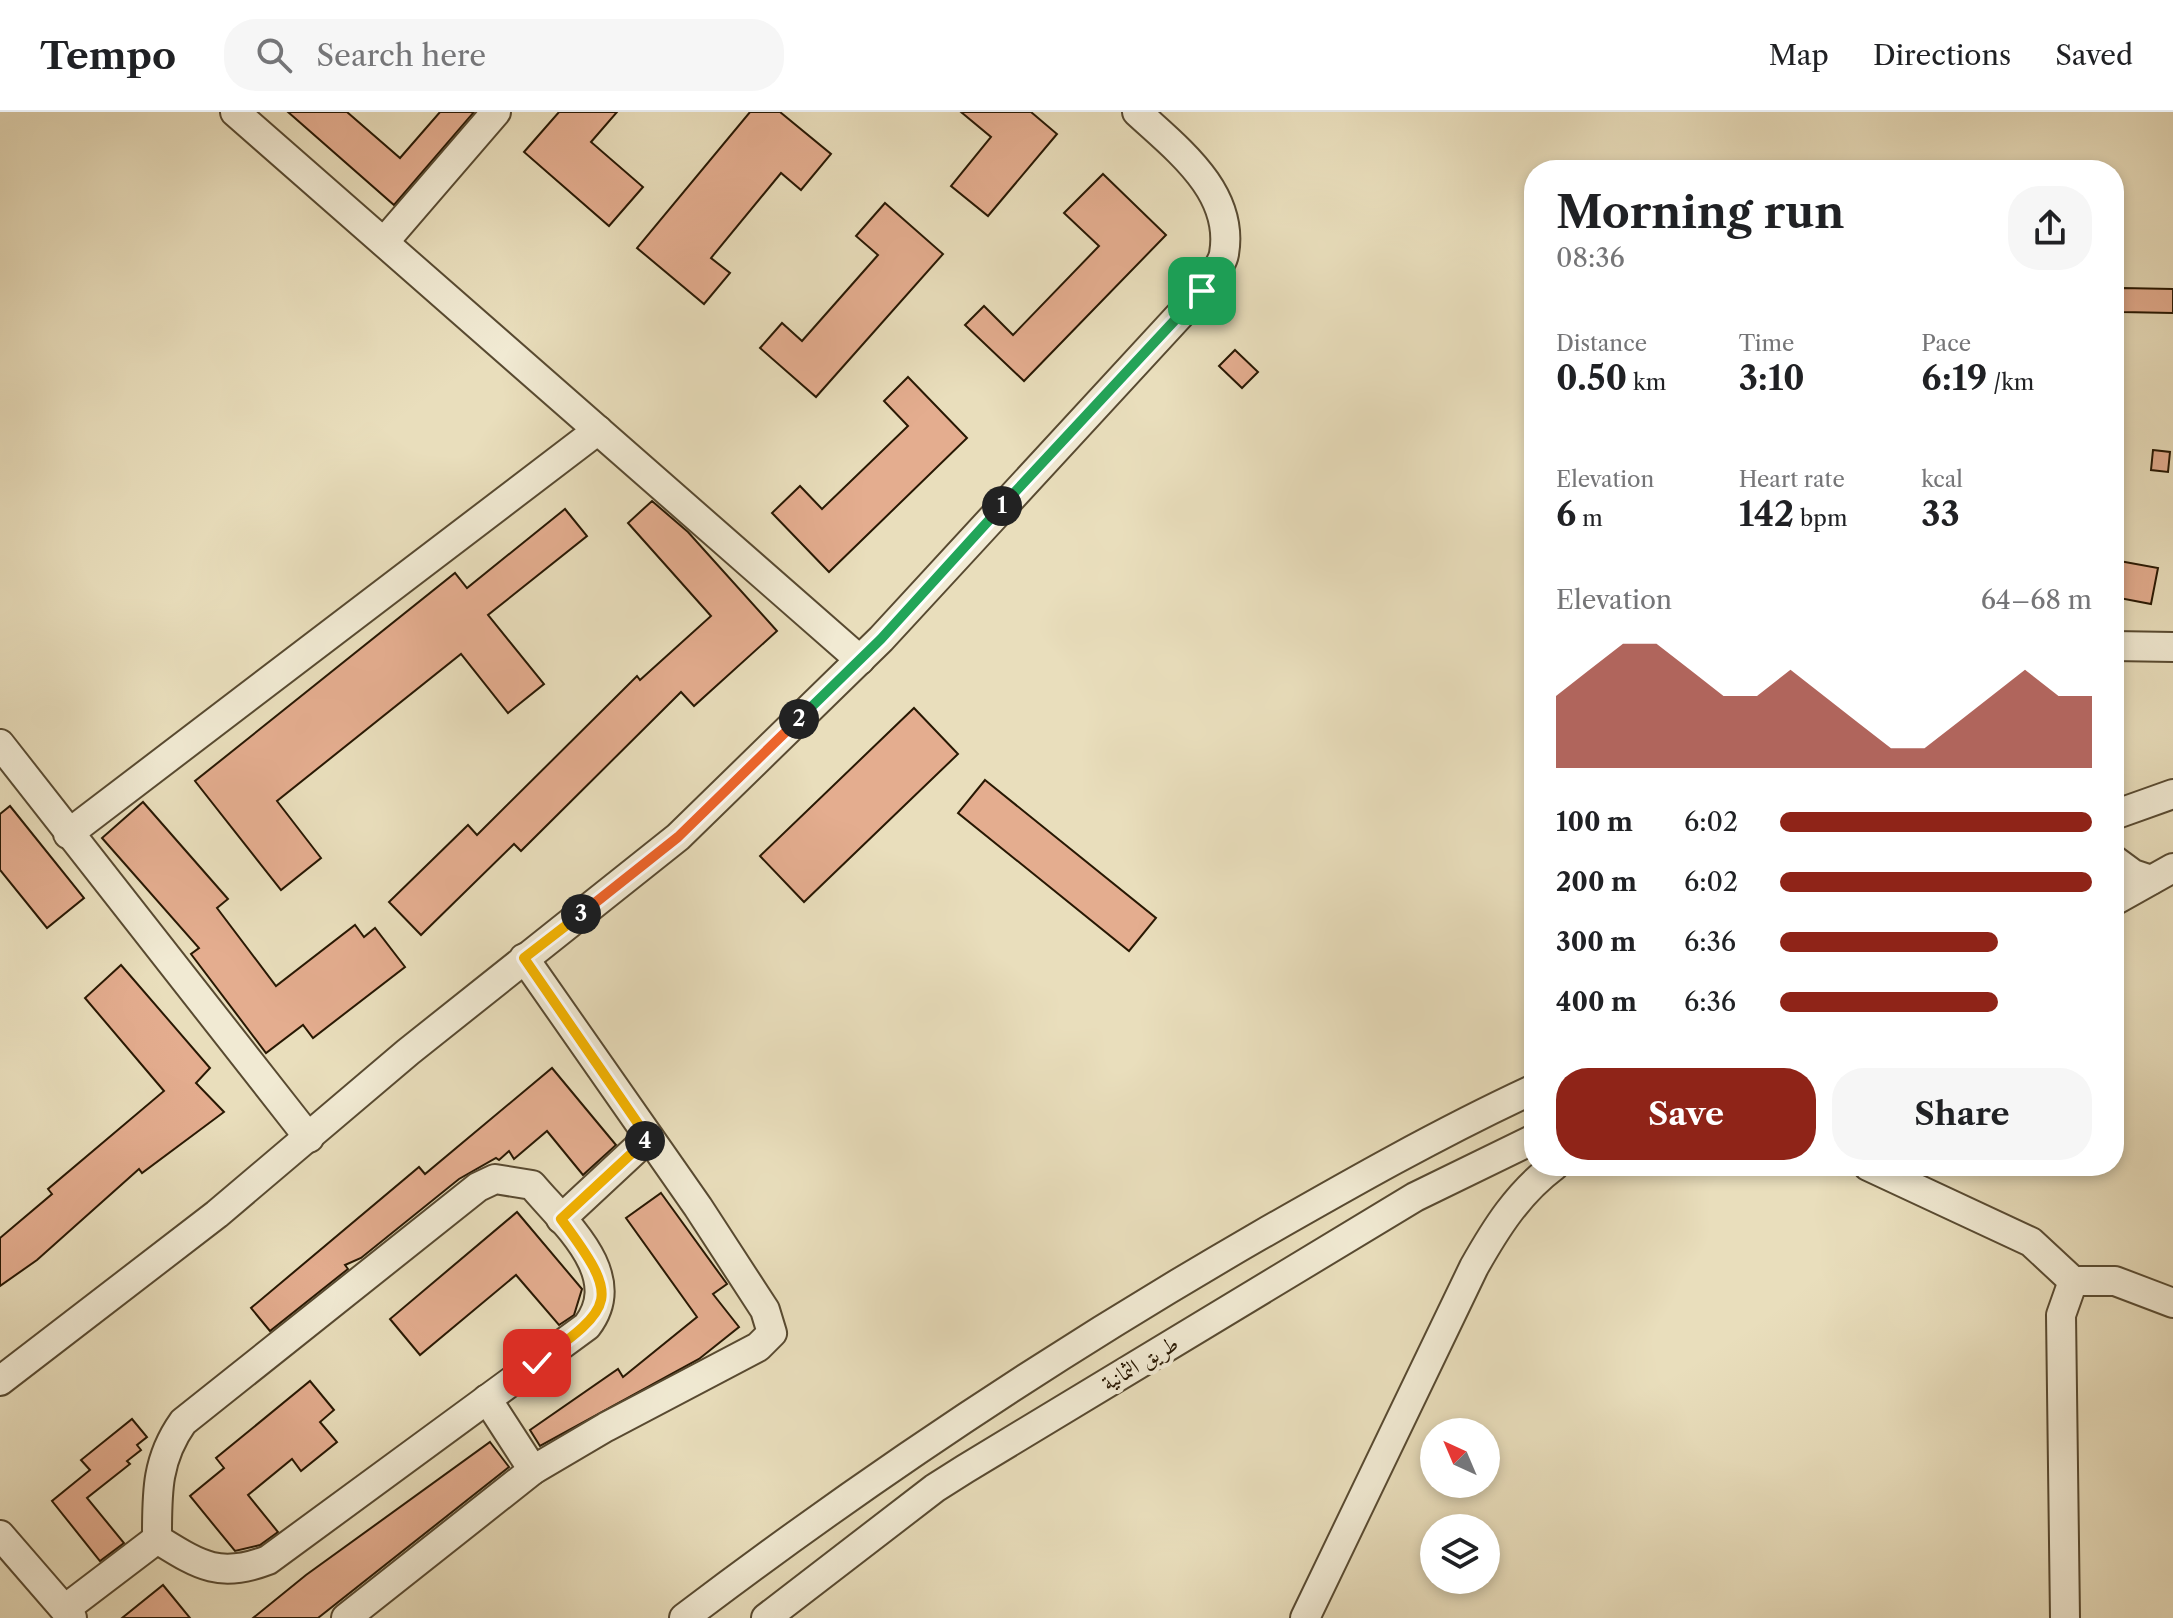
<!DOCTYPE html>
<html lang="en">
<head>
<meta charset="utf-8">
<style>
  :root { --surface:#fff; --page:#f6f6f6; --text:#202124; --muted:#757577; --line:#e0e0e0; --accent:#8f2418 }
  body { margin:0; font-family:"Libre Caslon Text",Amiri,serif; background:var(--page); color:var(--text); height:100vh; display:flex; flex-direction:column; font-size:30px; white-space:nowrap }
  * { box-sizing:border-box; margin:0 }
  p { font-size:26px; color:var(--muted) }
  .icon { flex:none; width:44px; height:44px; fill:none; stroke:currentColor; stroke-width:2; stroke-linecap:round; stroke-linejoin:round }
  .map { position:relative; flex:1; overflow:hidden }
  .panel { position:absolute; left:1524px; top:48px; width:600px; height:1016px; display:flex; flex-direction:column; background:var(--surface); border-radius:32px; box-shadow:0 4px 12px #0003 }
  .panel>* { flex:none }
  .needle { width:52px; rotate:316deg }
  .controls { position:absolute; left:1420px; top:1306px; display:grid; gap:16px }
  .controls a { display:grid; place-items:center; width:80px; height:80px; border-radius:50%; background:var(--surface); box-shadow:0 4px 12px #0003; font-size:40px }
  .pin { position:absolute; display:grid; place-items:center; width:68px; height:68px; color:#fff; margin:-34px; border-radius:16px; box-shadow:0 4px 12px #0006 }
  .km { position:absolute; width:40px; height:40px; margin:-20px; border-radius:50%; background:#222; color:#fff; font-size:22px; line-height:40px; text-align:center }
  .round { display:grid; place-items:center; flex:none; width:84px; height:84px; border-radius:32px; background:var(--page) }
  .head { display:flex; align-items:center; justify-content:space-between; height:136px; padding:0 32px }
  h1 { font-size:44px; font-weight:800; line-height:60px }
  .metrics { display:grid; grid-template-columns:repeat(3,1fr); gap:12px; height:136px; padding:8px 32px }
  .metrics div { display:grid; align-content:center }
  .metrics b { font-size:34px; font-weight:800 }
  .metrics small { font-size:22px; font-weight:400 }
  .metrics p { font-size:22px }
  .chart { height:224px; padding:16px 32px }
  .chart p { display:flex; justify-content:space-between }
  .chart svg { width:100%; height:144px; margin-top:8px; fill:var(--accent); opacity:.7 }
  .action { display:flex; gap:16px; margin-top:auto; padding:16px 32px }
  .action a { flex:1; height:92px; border-radius:32px; background:var(--accent); color:#fff; font-size:32px; font-weight:800; line-height:92px; text-align:center }
  .action a+a { background:var(--page); color:var(--text) }
  ul { padding:0 32px; list-style:none; font-size:26px }
  li { display:grid; grid-template-columns:128px 96px 1fr; align-items:center; height:60px }
  li i { height:20px; border-radius:10px; background:var(--accent) }
  header { display:flex; align-items:center; gap:48px; box-sizing:border-box; height:112px; padding:0 40px; background:var(--surface); border-bottom:2px solid var(--line) }
  header strong { font-size:38px }
  nav { display:flex; gap:44px; margin-inline-start:auto; font-size:28px }
  .search { width:560px; height:72px; background:var(--page); display:flex; align-items:center; gap:20px; box-sizing:border-box; padding:0 28px; border-radius:32px; color:var(--muted); font-size:30px }
  .map>svg:first-child { display:block }
  .building { fill:#e4ad8f; stroke:#281803; stroke-width:2 }
  .lines { fill:none; stroke-linecap:round; stroke-linejoin:round }
  .minor-casing { stroke:#584a31; stroke-width:32 }
  .minor { stroke:#f1ead3; stroke-width:28 }
  .split-1-casing { stroke:#fff; stroke-width:16 }
  .split-2-casing { stroke:#fff; stroke-width:16 }
  .split-3-casing { stroke:#fff; stroke-width:16 }
  .split-4-casing { stroke:#fff; stroke-width:16 }
  .split-5-casing { stroke:#fff; stroke-width:16 }
  .split-1 { stroke:#22a559; stroke-width:10 }
  .split-2 { stroke:#22a559; stroke-width:10 }
  .split-3 { stroke:#f0652b; stroke-width:10 }
  .split-4 { stroke:#f5b400; stroke-width:10 }
  .split-5 { stroke:#f5b400; stroke-width:10 }
  .labels { text-anchor:middle; dominant-baseline:central; stroke-width:8; stroke-linejoin:round; paint-order:stroke }
  .street-label { font-size:22px; fill:#281803; stroke:#f1ead3 }
</style>
</head>
<body>
<header>
<strong>Tempo</strong>
<div class="search"><svg class="icon" aria-label="search" viewBox="0 0 24 24"><circle cx="10" cy="10" r="6"/><path d="M15 15l6 6"/></svg>Search here</div>
<nav><a>Map</a><a>Directions</a><a>Saved</a></nav>
</header>
<div class="map">
<svg width="2173" height="1506" viewBox="0 0 2173 1506">
  <rect width="100%" height="100%" fill="#e9debc"/>
  <filter id="stains"><feTurbulence type="fractalNoise" baseFrequency=".0025" numOctaves="4"/><feColorMatrix values="0 0 0 0 .2 0 0 0 0 .09 0 0 0 0 .02 0 0 0 .5 -.17"/></filter>
  <radialGradient id="worn" r=".72"><stop offset=".6" stop-color="#630" stop-opacity="0"/><stop offset="1" stop-color="#630" stop-opacity=".3"/></radialGradient>
  <g class="building">
    <path d="M288 0H347L400 46 440 0H474L394 93Z"/>
    <path d="M559 0H617L591 30 643 75 609 114 524 40Z"/>
    <path d="M750 0H780L831 42 801 78 781 61 711 146 730 161 704 192 637 136Z"/>
    <path d="M961 0H1031L1057 22 988 104 951 74 991 25Z"/>
    <path d="M1103 62 1166 123 1024 269 965 213 984 194 1013 223 1099 134 1064 101Z"/>
    <path d="M885 91 943 142 816 285 760 236 782 211 802 229 878 143 856 124Z"/>
    <path d="M2122 176 2173 177V201L2122 200Z"/>
    <path d="M1235 238 1258 260 1242 276 1219 254Z"/>
    <path d="M908 265 967 326 829 460 772 401 800 374 822 397 908 314 884 289Z"/>
    <path d="M2153 338 2170 340 2168 360 2151 358Z"/>
    <path d="M652 389 688 420 777 519 694 594 681 580 521 739 514 732 421 823 389 790 468 713 477 723 637 564 640 568 711 504 628 411Z"/>
    <path d="M565 397 587 424 488 503 544 572 508 601 461 542 277 689 321 746 281 778 195 669 455 461 467 476Z"/>
    <path d="M2114 448 2158 456 2151 492 2114 485Z"/>
    <path d="M914 596 958 642 804 790 760 744Z"/>
    <path d="M985 668 1156 806 1129 839 958 701Z"/>
    <path d="M143 690 228 787 217 796 276 874 355 813 364 825 375 816 405 855 313 926 303 913 266 941 191 842 199 836 102 726Z"/>
    <path d="M10 694 84 786 47 816 0 758V702Z"/>
    <path d="M121 853 210 956 196 971 224 1000 142 1061 139 1057 37 1148 0 1174V1126L52 1082 48 1077 164 979 85 886Z"/>
    <path d="M552 956 616 1033 583 1063 547 1019 514 1047 509 1039 499 1048 496 1046 459 1067 361 1146 345 1153 348 1157 270 1219 251 1196 419 1055 425 1062Z"/>
    <path d="M661 1081 727 1172 713 1182 739 1215 699 1247 540 1334 530 1318 618 1257 623 1265 697 1205 626 1106Z"/>
    <path d="M517 1100 582 1177 574 1203 559 1213 516 1163 420 1243 390 1207Z"/>
    <path d="M310 1269 334 1298 320 1310 337 1330 301 1359 292 1347 248 1383 278 1420 260 1433 235 1439 190 1384 224 1356 216 1346Z"/>
    <path d="M132 1307 147 1325 137 1333 141 1338 127 1349 130 1352 87 1386 124 1431 100 1449 52 1389 90 1358 81 1348Z"/>
    <path d="M490 1330 509 1355 318 1506H253L306 1463Z"/>
    <path d="M163 1473 190 1506H122Z"/>
  </g>
  <g class="lines">
    <defs>
      <g id="minor">
        <path d="M235 0 860 548"/>
        <path d="M384 130 496 0"/>
        <path d="M2114 534 2173 535"/>
        <path d="M0 632 309 1026"/>
        <path d="M2114 703 2173 682"/>
        <path d="M68 722 598 318"/>
        <path d="M2114 748 2133 762 2151 768"/>
        <path d="M2114 789 2173 756"/>
        <path d="M1868 1054 2031 1130 2073 1169H2115L2173 1191"/>
        <path d="M495 1067 532 1073C565 1112 626 1163 587 1214L268 1448C219 1467 199 1453 157 1427 157 1382 156 1348 183 1310L478 1075Z"/>
        <path d="M561 1107 648 1026"/>
        <path d="M0 1269 217 1102 408 940 678 725 881 527 1202 179C1208 168 1222 154 1224 142 1235 80 1177 37 1137 0"/>
        <path d="M487 1287 533 1358"/>
        <path d="M0 1423 72 1506"/>
        <path d="M65 1497 157 1427"/>
        <path d="M346 1506 533 1358 606 1315 758 1235 772 1221 765 1198 698 1095 524 846"/>
        <path d="M684 1506C867 1367 1058 1240 1257 1125 1348 1073 1439 1021 1534 977"/>
        <path d="M766 1506 935 1376 965 1357 1415 1085 1534 1027"/>
        <path d="M1305 1506 1474 1155C1496 1116 1518 1081 1554 1054"/>
        <path d="M2065 1506 2061 1203 2073 1169"/>
      </g>
    </defs>
    <use href="#minor" class="minor-casing"/>
    <use href="#minor" class="minor"/>
  </g>
  <g class="lines">
    <defs>
      <path id="split-1" d="M1002 394 1202 179"/>
      <path id="split-2" d="M799 607 881 527 1002 394"/>
      <path id="split-3" d="M581 802 678 725 799 607"/>
      <path id="split-4" d="M581 802 524 846 648 1026 645 1029"/>
      <path id="split-5" d="M537 1251C616 1193 621 1188 561 1107L645 1029"/>
    </defs>
    <use href="#split-1" class="split-1-casing"/>
    <use href="#split-2" class="split-2-casing"/>
    <use href="#split-3" class="split-3-casing"/>
    <use href="#split-4" class="split-4-casing"/>
    <use href="#split-5" class="split-5-casing"/>
    <use href="#split-1" class="split-1"/>
    <use href="#split-2" class="split-2"/>
    <use href="#split-3" class="split-3"/>
    <use href="#split-4" class="split-4"/>
    <use href="#split-5" class="split-5"/>
  </g>
  <g class="labels">
    <g class="street-label">
      <text transform="translate(1140 1251) rotate(-31)">طريق الثمانية</text>
    </g>
  </g>
  <rect width="100%" height="100%" filter="url(#stains)"/>
  <rect width="100%" height="100%" fill="url(#worn)"/>
</svg>
<div class="controls">
<a><svg class="needle" viewBox="-14 -14 28 28"><path d="M0-13l5 13h-10z" fill="#e53935"/><path d="M0 13l5-13h-10z" fill="#757577"/></svg></a>
<a><svg class="icon" aria-label="layers" viewBox="0 0 24 24"><path d="M12 4l9 5-9 5-9-5zM3 14l9 5 9-5"/></svg></a>
</div>
<div class="pin" style="left:1202px;top:179px;background:#1e9e55"><svg class="icon" aria-label="arrive" viewBox="0 0 24 24"><path d="M6 21V4h12l-3 4 3 4H6"/></svg></div>
<div class="pin" style="left:537px;top:1251px;background:#d93025"><svg class="icon" aria-label="check" viewBox="0 0 24 24"><path d="M5 12l5 5 9-10"/></svg></div>
<b class="km" style="left:1002px;top:394px">1</b>
<b class="km" style="left:799px;top:607px">2</b>
<b class="km" style="left:581px;top:802px">3</b>
<b class="km" style="left:645px;top:1029px">4</b>
<section class="panel">
<div class="head"><div><h1>Morning run</h1><p>08:36</p></div><a class="round"><svg class="icon" aria-label="share" viewBox="0 0 24 24"><path d="M12 15V3M7 8l5-5 5 5M5 13v7h14v-7"/></svg></a></div>
<div class="metrics">
<div><p>Distance</p><b>0.50<small> km</small></b></div>
<div><p>Time</p><b>3:10</b></div>
<div><p>Pace</p><b>6:19<small> /km</small></b></div>
</div>
<div class="metrics">
<div><p>Elevation</p><b>6<small> m</small></b></div>
<div><p>Heart rate</p><b>142<small> bpm</small></b></div>
<div><p>kcal</p><b>33</b></div>
</div>
<div class="chart"><p><span>Elevation</span>64–68 m</p>
<svg viewBox="0 0 160 44" preserveAspectRatio="none"><path d="M0 44V22L10 14L20 6L30 6L40 14L50 22L60 22L70 14L80 22L90 30L100 38L110 38L120 30L130 22L140 14L150 22L160 22V44z"/></svg>
</div>
<ul>
<li><b>100 m</b>6:02<i style="width:100%"></i></li>
<li><b>200 m</b>6:02<i style="width:100%"></i></li>
<li><b>300 m</b>6:36<i style="width:70%"></i></li>
<li><b>400 m</b>6:36<i style="width:70%"></i></li>
</ul>
<div class="action"><a>Save</a><a>Share</a></div>
</section>
</div>
</body>
</html>
